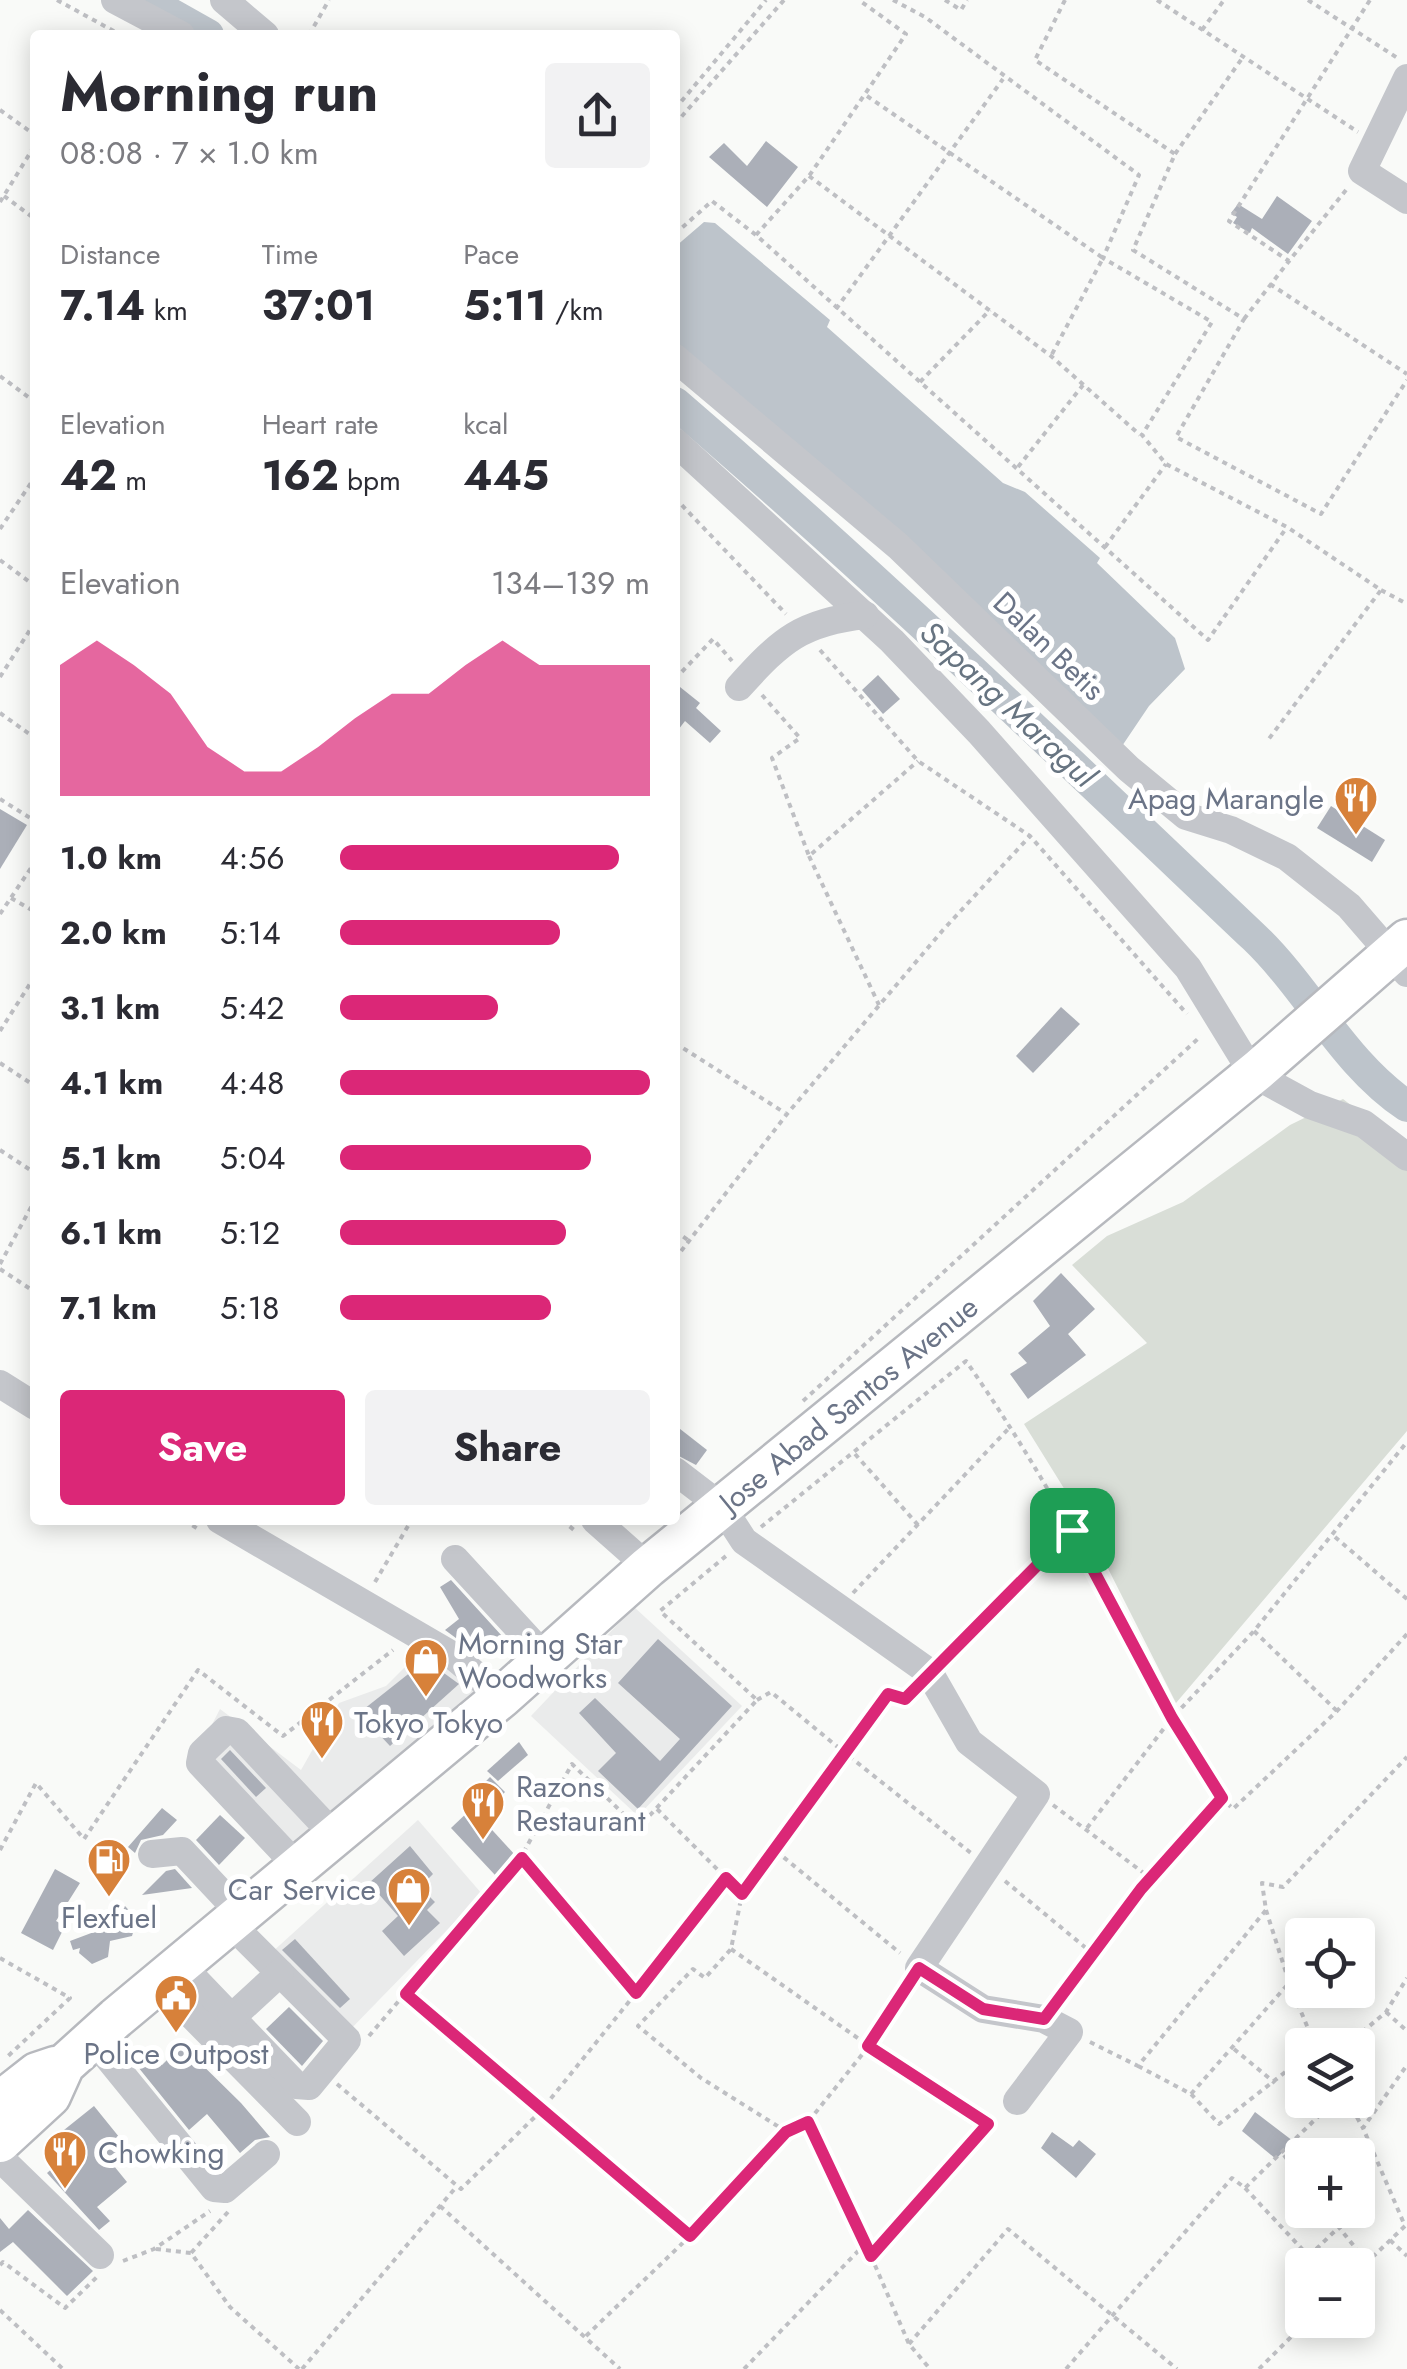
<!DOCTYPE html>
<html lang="en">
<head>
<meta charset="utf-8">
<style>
  :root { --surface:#fff; --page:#f2f2f3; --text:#2b2b33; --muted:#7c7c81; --accent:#db2777 }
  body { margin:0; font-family:Jost,sans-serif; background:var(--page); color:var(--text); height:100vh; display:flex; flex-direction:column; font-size:38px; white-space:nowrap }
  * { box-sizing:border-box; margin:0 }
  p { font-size:32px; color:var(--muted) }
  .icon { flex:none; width:55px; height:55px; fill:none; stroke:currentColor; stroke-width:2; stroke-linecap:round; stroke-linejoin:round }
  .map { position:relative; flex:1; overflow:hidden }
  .drawer { position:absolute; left:30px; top:30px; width:650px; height:1495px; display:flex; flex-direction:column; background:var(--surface); border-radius:10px; box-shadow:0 5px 25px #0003 }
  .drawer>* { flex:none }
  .controls { position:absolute; left:1285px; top:1918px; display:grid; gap:20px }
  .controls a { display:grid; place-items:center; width:90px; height:90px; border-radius:10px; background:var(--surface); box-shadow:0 5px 25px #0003; font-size:50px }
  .pin { position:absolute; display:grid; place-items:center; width:85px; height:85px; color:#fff; margin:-42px; border-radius:20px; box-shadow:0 5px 15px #0006 }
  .round { display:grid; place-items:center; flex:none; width:105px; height:105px; border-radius:10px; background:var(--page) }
  .headline { display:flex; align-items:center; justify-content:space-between; height:170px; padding:0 30px }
  h1 { font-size:55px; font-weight:700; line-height:75px }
  .figures { display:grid; grid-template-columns:repeat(3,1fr); gap:15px; height:170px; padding:10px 30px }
  .figures div { display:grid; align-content:center }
  .figures b { font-size:42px; font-weight:700 }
  .figures small { font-size:28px; font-weight:400 }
  .figures p { font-size:28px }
  .chart { height:280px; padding:20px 30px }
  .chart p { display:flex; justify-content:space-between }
  .chart svg { width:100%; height:180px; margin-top:10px; fill:var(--accent); opacity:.7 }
  .button { display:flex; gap:20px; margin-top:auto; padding:20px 30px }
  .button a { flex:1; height:115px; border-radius:10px; background:var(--accent); color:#fff; font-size:40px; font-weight:700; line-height:115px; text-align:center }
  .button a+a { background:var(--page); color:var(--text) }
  ul { padding:0 30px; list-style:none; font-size:32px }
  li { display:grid; grid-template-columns:160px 120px 1fr; align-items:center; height:75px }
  li i { height:25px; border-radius:12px; background:var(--accent) }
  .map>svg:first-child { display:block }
  .built { fill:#eaebeb }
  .green { fill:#d9ded7 }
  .water { fill:#bdc4cb }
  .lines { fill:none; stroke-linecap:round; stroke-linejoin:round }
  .river { stroke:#bdc4cb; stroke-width:32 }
  .building { fill:#abafb8 }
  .highway-casing { stroke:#b7b9be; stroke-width:45 }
  .path { stroke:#bebfc3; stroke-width:4; stroke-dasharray:5 5; stroke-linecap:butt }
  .minor { stroke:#c4c6cb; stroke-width:28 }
  .highway { stroke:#fff; stroke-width:40 }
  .route-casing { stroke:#fff; stroke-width:20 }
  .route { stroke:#db2777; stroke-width:12 }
  .labels { text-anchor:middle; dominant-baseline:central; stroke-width:10; stroke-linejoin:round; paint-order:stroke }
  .street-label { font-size:30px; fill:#6b7487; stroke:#fff }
  .poi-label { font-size:30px; fill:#6b7487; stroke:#fff; text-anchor:start }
  .water-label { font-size:32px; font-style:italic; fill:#677481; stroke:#fff }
</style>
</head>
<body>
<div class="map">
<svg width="1407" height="2369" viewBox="0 0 1407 2369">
  <rect width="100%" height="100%" fill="#f9faf8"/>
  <g class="built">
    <path d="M634 1607 742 1706 638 1816 531 1716Z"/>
    <path d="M425 1647 490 1692 288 1861 191 1765 220 1709 301 1770 339 1703 386 1686Z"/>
    <path d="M418 1820 482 1894 344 2036 270 1954Z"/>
  </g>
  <path class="green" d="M1343 1099 1407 1148V1431L1176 1703 1083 1519 1024 1424 1147 1343 1072 1265 1107 1236 1183 1202 1290 1125Z"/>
  <path class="water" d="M704 222 715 223 830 320 827 327 1003 483 1025 492 1100 558 1097 563 1175 638 1185 669 1149 706 1118 752 675 347V247Z"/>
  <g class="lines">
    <g class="river">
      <path d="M146 0 208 35"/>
      <path d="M675 403C875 575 1064 757 1255 938 1309 990 1344 1064 1407 1106"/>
    </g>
  </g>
  <g class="building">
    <path d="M766 141 798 167 767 207 709 157 724 143 747 166Z"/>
    <path d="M1277 196 1312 221 1288 254 1252 228 1250 233 1233 223 1237 217 1231 213 1238 204 1262 219Z"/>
    <path d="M878 675 900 699 883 714 862 690Z"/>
    <path d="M675 683 700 703 696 708 721 731 710 743 685 721 675 734Z"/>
    <path d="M1331 806 1385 840 1372 862 1317 828Z"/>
    <path d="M0 809 27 825 0 869Z"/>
    <path d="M1061 1007 1080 1024 1033 1073 1016 1056Z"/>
    <path d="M1061 1273 1095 1309 1068 1334 1086 1355 1028 1399 1010 1374 1027 1363 1018 1353 1050 1326 1033 1301Z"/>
    <path d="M675 1425 707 1450 696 1465 675 1454Z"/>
    <path d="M451 1580 502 1636 479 1655 445 1630 459 1619 440 1587Z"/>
    <path d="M658 1639 732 1706 638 1809 598 1771 616 1753 579 1713 595 1698 660 1761 680 1739 618 1683Z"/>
    <path d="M426 1660 459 1684 390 1746 359 1713Z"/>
    <path d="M519 1742 528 1755 498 1781 487 1771Z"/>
    <path d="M230 1750 266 1788 256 1797 221 1759Z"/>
    <path d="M490 1777 505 1792 482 1816 467 1801Z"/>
    <path d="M162 1808 177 1820 163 1835 141 1840 135 1853 128 1847Z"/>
    <path d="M472 1808 516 1856 495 1875 451 1828Z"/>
    <path d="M220 1815 245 1838 219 1865 196 1840Z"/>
    <path d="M410 1846 433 1874 420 1887 435 1902 427 1910 440 1923 404 1956 382 1931 398 1916 369 1883Z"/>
    <path d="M55 1869 80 1883 56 1921 65 1926 53 1950 21 1933Z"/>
    <path d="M175 1869 192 1888 142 1895 166 1871Z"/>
    <path d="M125 1906 137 1919 132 1936 110 1941 108 1957 92 1964 79 1953 80 1948 73 1950 70 1941 102 1929 107 1910Z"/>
    <path d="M295 1939 350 1999 340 2008 282 1950Z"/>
    <path d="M289 2007 323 2041 302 2066 266 2029Z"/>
    <path d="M182 2045 241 2103 270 2137 255 2140 240 2153 207 2114 189 2130 134 2062 150 2053 162 2065Z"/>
    <path d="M94 2106 132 2153 114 2166 127 2182 97 2207 110 2221 99 2230 47 2173 73 2150 59 2134Z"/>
    <path d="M1255 2112 1293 2141 1276 2159 1242 2131Z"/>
    <path d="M1052 2132 1073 2147 1079 2140 1096 2154 1076 2178 1041 2148Z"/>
    <path d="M28 2210 93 2271 67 2296 13 2242 0 2252V2218L9 2229Z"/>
  </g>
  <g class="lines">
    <defs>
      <g id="highway">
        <path d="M0 2102 37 2073 55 2067"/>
        <path id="s1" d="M0 2142 50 2096 64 2065 116 2018 502 1697 648 1567 1258 1070 1407 940"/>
      </g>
    </defs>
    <use href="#highway" class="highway-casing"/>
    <g class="path">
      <path d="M57 0 121 35"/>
      <path d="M893 0 925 17 1139 175 1103 258 1212 322 1142 435 1166 464 1287 527 1381 590 1268 740"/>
      <path d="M945 0 961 10 967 0"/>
      <path d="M1065 0 1035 60 1175 154 1133 250 1244 319 1176 437 1321 514 1407 380"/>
      <path d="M1157 0 1358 132"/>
      <path d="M1308 0 1399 59"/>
      <path d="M1202 30 1224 0"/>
      <path d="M309 35 329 0"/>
      <path d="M867 96 1103 258 1051 356"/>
      <path d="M675 109 766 0"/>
      <path d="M0 110 35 135"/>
      <path d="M675 124 784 0"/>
      <path d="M1175 154 1243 57"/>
      <path d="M809 176 1051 356 1140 435"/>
      <path d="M1346 190 1289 261 1229 221 1370 0"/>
      <path d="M4 196 35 219"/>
      <path d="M0 202 35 145"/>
      <path d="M675 234 712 201 756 235 1208 640 1287 527"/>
      <path d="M756 235 809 176 906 34 859 0"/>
      <path d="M1270 284 1407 374"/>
      <path d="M836 309 1003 79"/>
      <path d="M1244 319 1289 261"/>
      <path d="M0 376 35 402"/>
      <path d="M920 382 990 310"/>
      <path d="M1018 467 1083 385"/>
      <path d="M675 498 786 614"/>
      <path d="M0 529 35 477"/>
      <path d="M1105 547 1166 464"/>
      <path d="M0 560 35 586"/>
      <path d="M1381 590 1407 604"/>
      <path d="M820 650 918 761 1030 836 1187 1014"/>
      <path d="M0 677 35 622"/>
      <path d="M675 679 713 639 732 661"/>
      <path d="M762 695 800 738 772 758 809 856 918 761"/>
      <path d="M0 713 35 738"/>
      <path d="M0 799 35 821"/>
      <path d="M809 856 879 1005"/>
      <path d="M11 898 35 912"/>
      <path d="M0 914 35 862"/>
      <path d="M0 1031 35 976"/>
      <path d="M675 1043 785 1113"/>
      <path d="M0 1063 35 1086"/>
      <path d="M0 1150 35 1173"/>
      <path d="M675 1231 688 1240"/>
      <path d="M675 1259 787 1114 943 930 1030 836"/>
      <path d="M0 1264 35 1200"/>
      <path d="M0 1269 35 1292"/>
      <path d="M803 1401 1201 1036"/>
      <path d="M855 1454 918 1525"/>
      <path d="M184 1520 198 1529"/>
      <path d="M562 1520 574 1530"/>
      <path d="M761 1527 966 1361C1045 1474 1108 1596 1172 1718L1254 1631 1407 1442"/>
      <path d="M1335 1537 1407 1599"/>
      <path d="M375 1582 408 1526 403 1520"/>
      <path d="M853 1593 1011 1426"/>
      <path d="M1254 1631 1337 1711"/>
      <path d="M943 1658 1071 1531"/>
      <path d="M757 1700 771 1692 845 1753 888 1693 905 1699 913 1690"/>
      <path d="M1053 1805 1149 1877"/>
      <path d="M657 1809 742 1894 845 1753 971 1853"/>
      <path d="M1087 1828 1172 1718 1222 1798"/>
      <path d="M0 1850 36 1783 84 1839 198 1670 283 1736 393 1650"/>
      <path d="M776 1851 900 1953"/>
      <path d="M521 1857 636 1993 726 1878"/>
      <path d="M1005 1881 1092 1953"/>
      <path d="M1266 1910 1289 1982"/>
      <path d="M731 1949 869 2046 808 2122 787 2132 701 2078 638 2026 693 1969 705 1978 731 1949 742 1894"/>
      <path d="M0 1958 70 1998 7 2057"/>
      <path d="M406 1994 690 2236 787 2132"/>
      <path d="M1057 2002 1141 1889 1222 1798 1233 1809 1337 1711 1407 1634"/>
      <path d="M1386 2012 1407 2031"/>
      <path d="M369 2036 521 1857 572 1764 638 1828 757 1700 660 1611 726 1556"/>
      <path d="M1090 2042 1138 2066 1266 1910 1262 1883 1283 1887 1407 1757"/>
      <path d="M1347 2045 1386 2012 1407 1978"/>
      <path d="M1234 2049 1275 2083"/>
      <path d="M1138 2066 1191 2094 1219 2124 1302 2059"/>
      <path d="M337 2084 461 2189 540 2112 636 1993"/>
      <path d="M1191 2094 1289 1983 1315 2045"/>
      <path d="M1347 2100 1363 2128"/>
      <path d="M808 2122 863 2246"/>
      <path d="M1284 2155 1302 2180"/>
      <path d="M1245 2188 1317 2265"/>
      <path d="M440 2206 620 2369"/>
      <path d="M1325 2210 1366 2261"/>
      <path d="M228 2212 191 2253 230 2307 299 2369"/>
      <path d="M1390 2240 1407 2256"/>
      <path d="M156 2249 191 2253"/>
      <path d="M871 2256 909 2344 930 2369"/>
      <path d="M1309 2256 1338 2228"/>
      <path d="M123 2261 154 2249 210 2211"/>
      <path d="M0 2265 3 2262 65 2308 98 2276"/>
      <path d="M1358 2271 1405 2226 1363 2128 1407 2065"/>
      <path d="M0 2310 63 2369"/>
      <path d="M586 2336 690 2236"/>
      <path d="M909 2344 1008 2229 1177 2369"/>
      <path d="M302 2369 457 2186"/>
      <path d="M744 2369 863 2246 871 2256 988 2124 869 2046 908 1985"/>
      <path d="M1066 2369 1232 2178 1245 2188 1335 2100"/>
      <path d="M1259 2369 1308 2320"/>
    </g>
    <g class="minor">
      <path d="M115 0 181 35"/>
      <path d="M224 0 265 35"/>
      <path d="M1407 78 1362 171 1407 200"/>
      <path d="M675 358 898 546 1129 769 1186 816 1231 830 1287 857 1349 906 1407 973"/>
      <path d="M675 442 892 641 979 732 1188 968 1253 1074 1310 1105 1364 1124 1407 1157"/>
      <path d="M739 687C781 640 802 622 865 615"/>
      <path d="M0 1384 35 1406"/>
      <path d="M675 1471 722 1507 744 1541 929 1672 969 1742 1036 1794 919 1968 983 2009 1044 2019 1069 2032 1017 2101"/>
      <path d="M220 1520 452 1655 502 1697"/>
      <path d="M595 1520 648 1567"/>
      <path d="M455 1559 545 1657"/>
      <path d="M152 1854 182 1851 241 1914"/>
      <path d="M298 1867 200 1763 202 1753 226 1730 237 1732 335 1836"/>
      <path d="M180 1964 296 2085 309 2086 347 2040 230 1923"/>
      <path d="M159 1982 297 2122"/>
      <path d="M231 2018 280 1973"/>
      <path d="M92 2038 214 2188 225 2189 266 2154"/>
      <path d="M0 2158 100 2255"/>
    </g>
    <use href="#highway" class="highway"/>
  </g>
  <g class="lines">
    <defs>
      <path id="route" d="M1072 1530 1172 1718 1222 1798 1141 1889 1044 2019 983 2009 919 1968 868 2046 988 2124 871 2256 808 2122 786 2132 690 2236 406 1994 522 1858 636 1993 726 1878 742 1894 888 1694 905 1699Z"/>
    </defs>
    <use href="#route" class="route-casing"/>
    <use href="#route" class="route"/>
  </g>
  <defs>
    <symbol id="restaurant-pin" viewBox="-11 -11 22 30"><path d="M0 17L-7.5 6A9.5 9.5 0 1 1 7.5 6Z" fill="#d7813a" stroke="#fff"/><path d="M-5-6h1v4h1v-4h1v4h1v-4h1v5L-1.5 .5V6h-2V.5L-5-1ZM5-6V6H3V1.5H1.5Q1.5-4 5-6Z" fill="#fff"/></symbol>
    <symbol id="shop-pin" viewBox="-11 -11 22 30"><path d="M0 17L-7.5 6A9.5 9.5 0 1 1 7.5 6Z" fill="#d7813a" stroke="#fff"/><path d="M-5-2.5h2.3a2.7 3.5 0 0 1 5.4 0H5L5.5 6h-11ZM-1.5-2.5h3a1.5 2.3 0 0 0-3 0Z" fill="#fff"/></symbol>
    <symbol id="fuel-pin" viewBox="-11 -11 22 30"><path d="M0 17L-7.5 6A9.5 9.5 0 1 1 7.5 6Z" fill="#d7813a" stroke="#fff"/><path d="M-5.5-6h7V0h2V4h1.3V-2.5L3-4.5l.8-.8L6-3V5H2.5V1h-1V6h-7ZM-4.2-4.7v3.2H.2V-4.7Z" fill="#fff"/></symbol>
    <symbol id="civic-pin" viewBox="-11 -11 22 30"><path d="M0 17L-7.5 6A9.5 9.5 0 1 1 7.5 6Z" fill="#d7813a" stroke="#fff"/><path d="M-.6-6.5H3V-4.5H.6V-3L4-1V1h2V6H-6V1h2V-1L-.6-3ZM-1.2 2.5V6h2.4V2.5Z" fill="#fff"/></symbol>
  </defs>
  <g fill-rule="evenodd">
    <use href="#restaurant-pin" x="1331" y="773" width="50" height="68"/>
    <use href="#shop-pin" x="401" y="1635" width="50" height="68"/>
    <use href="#restaurant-pin" x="297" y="1697" width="50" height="68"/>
    <use href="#restaurant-pin" x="458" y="1778" width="50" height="68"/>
    <use href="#fuel-pin" x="84" y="1835" width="50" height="68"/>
    <use href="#shop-pin" x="384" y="1864" width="50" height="68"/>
    <use href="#civic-pin" x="151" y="1971" width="50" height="68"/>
    <use href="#restaurant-pin" x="40" y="2127" width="50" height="68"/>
  </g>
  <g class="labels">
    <g class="street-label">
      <text transform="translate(1049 646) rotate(44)">Dalan Betis</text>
      <text stroke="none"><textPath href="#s1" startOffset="1128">Jose Abad Santos Avenue</textPath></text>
    </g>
    <g class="poi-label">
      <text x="1324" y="798" text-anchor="end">Apag Marangle</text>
      <text x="458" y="1643">Morning Star<tspan x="458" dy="34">Woodworks</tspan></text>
      <text x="354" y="1722">Tokyo Tokyo</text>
      <text x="516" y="1786">Razons<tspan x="516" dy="34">Restaurant</tspan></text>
      <text x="376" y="1889" text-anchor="end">Car Service</text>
      <text x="109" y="1917" text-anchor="middle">Flexfuel</text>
      <text x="176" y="2053" text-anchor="middle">Police Outpost</text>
      <text x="98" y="2152">Chowking</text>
    </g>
    <g class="water-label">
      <text transform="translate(1008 704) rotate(43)">Sapang Maragul</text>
    </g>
  </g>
</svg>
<div class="controls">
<a><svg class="icon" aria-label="locate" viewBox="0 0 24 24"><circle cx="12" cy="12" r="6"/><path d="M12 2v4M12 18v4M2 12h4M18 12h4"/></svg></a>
<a><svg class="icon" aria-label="layers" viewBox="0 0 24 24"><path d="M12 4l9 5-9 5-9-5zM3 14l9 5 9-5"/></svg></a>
<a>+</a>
<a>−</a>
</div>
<div class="pin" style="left:1072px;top:1530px;background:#1e9e55"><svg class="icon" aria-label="arrive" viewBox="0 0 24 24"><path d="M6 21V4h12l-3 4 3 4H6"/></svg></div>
<section class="drawer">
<div class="headline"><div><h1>Morning run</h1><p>08:08 · 7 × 1.0 km</p></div><a class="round"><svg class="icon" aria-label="share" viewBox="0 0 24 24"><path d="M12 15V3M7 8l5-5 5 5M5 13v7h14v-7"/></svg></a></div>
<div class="figures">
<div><p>Distance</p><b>7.14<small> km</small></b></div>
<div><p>Time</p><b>37:01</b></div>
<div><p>Pace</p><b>5:11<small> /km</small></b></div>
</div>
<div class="figures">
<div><p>Elevation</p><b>42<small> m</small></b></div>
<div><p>Heart rate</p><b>162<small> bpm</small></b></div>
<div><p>kcal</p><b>445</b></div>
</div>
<div class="chart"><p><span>Elevation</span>134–139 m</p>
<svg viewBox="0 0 160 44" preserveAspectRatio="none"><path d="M0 44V12L10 6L20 12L30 19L40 32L50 38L60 38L70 32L80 25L90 19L100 19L110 12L120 6L130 12L140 12L150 12L160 12V44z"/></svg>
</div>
<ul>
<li><b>1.0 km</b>4:56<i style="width:90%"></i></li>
<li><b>2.0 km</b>5:14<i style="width:71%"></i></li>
<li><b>3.1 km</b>5:42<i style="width:51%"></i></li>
<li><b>4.1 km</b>4:48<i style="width:100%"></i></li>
<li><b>5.1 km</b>5:04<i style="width:81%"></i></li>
<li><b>6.1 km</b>5:12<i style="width:73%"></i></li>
<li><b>7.1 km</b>5:18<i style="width:68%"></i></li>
</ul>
<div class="button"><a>Save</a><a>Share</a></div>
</section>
</div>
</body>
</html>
